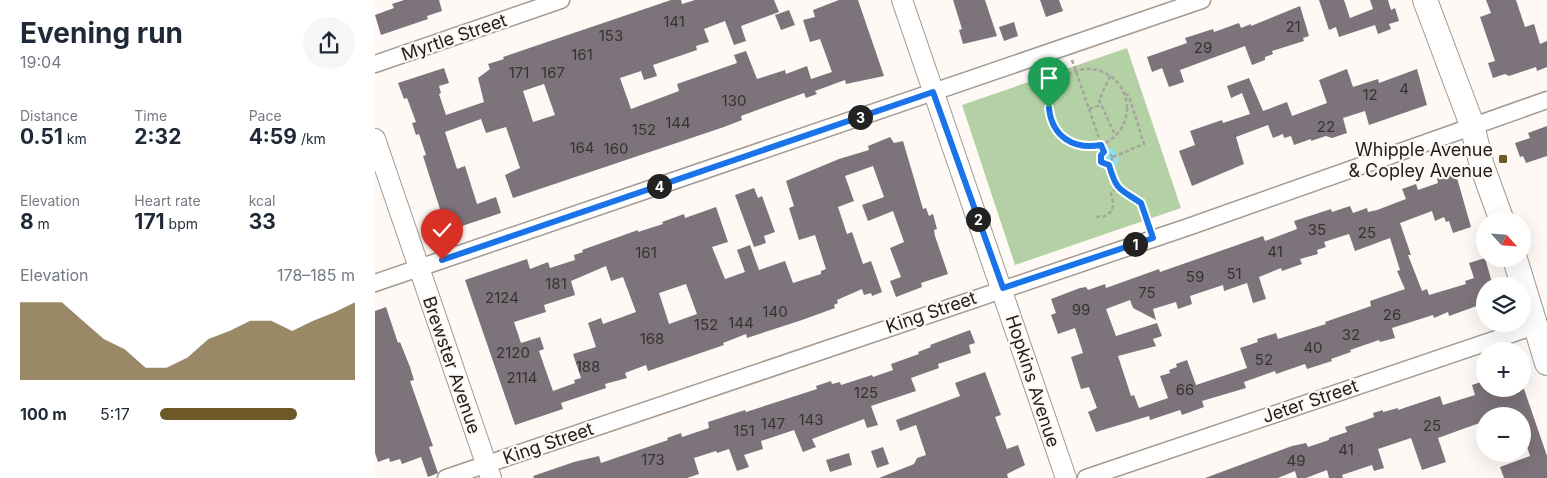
<!DOCTYPE html>
<html lang="en">
<head>
<meta charset="utf-8">
<style>
  :root { --surface:#fff; --page:#f6f6f7; --text:#1f2937; --muted:#747a83; --accent:#6f5828 }
  body { margin:0; font-family:Inter,sans-serif; background:var(--page); color:var(--text); height:100vh; display:flex; flex-direction:column; font-size:19px; white-space:nowrap }
  * { box-sizing:border-box; margin:0 }
  p { font-size:16px; color:var(--muted) }
  .icon { flex:none; width:28px; height:28px; fill:none; stroke:currentColor; stroke-width:2; stroke-linecap:round; stroke-linejoin:round }
  .map { position:relative; flex:1; overflow:hidden }
  .sheet { display:flex; flex-direction:column; background:var(--surface); width:375px }
  .sheet>* { flex:none }
  .needle { width:32px; rotate:116deg }
  .tools { position:absolute; left:1101px; top:212px; display:grid; gap:10px }
  .tools a { display:grid; place-items:center; width:55px; height:55px; border-radius:50%; background:var(--surface); box-shadow:0 5px 20px #0002; font-size:25px }
  .pin { position:absolute; display:grid; place-items:center; width:42px; height:42px; color:#fff; margin:-51px -21px; border-radius:50% 50% 50% 0; rotate:-45deg; box-shadow:0 0 5px #0007 }
  .pin .icon { rotate:45deg }
  .km { position:absolute; width:25px; height:25px; margin:-12px; border-radius:50%; background:#222; color:#fff; font-size:14px; line-height:25px; text-align:center }
  .round { display:grid; place-items:center; flex:none; width:52px; height:52px; border-radius:26px; background:var(--page) }
  .headline { display:flex; align-items:center; justify-content:space-between; height:85px; padding:0 20px }
  h1 { font-size:28px; font-weight:700; line-height:38px }
  .metrics { display:grid; grid-template-columns:repeat(3,1fr); gap:8px; height:85px; padding:5px 20px }
  .metrics div { display:grid; align-content:center }
  .metrics b { font-size:21px; font-weight:700 }
  .metrics small { font-size:14px; font-weight:400 }
  .metrics p { font-size:14px }
  .chart { height:140px; padding:10px 20px }
  .chart p { display:flex; justify-content:space-between }
  .chart svg { width:100%; height:90px; margin-top:5px; fill:var(--accent); opacity:.7 }
  ul { padding:0 20px; list-style:none; font-size:16px }
  li { display:grid; grid-template-columns:80px 60px 1fr; align-items:center; height:38px }
  li i { height:12px; border-radius:6px; background:var(--accent) }
  main { display:flex; flex:1; min-height:0 }
  .map>svg:first-child { display:block }
  .green { fill:#b4d1a5 }
  .water { fill:#87e2f9 }
  .building { fill:#7d737a; fill-rule:evenodd }
  .lines { fill:none; stroke-linecap:round; stroke-linejoin:round }
  .minor-casing { stroke:#a39990; stroke-width:19 }
  .tertiary-casing { stroke:#a39990; stroke-width:22 }
  .secondary-casing { stroke:#a39990; stroke-width:26 }
  .path { stroke:#a7a39f; stroke-width:2.5; stroke-dasharray:4 2.5; stroke-linecap:butt }
  .minor { stroke:#fff; stroke-width:16 }
  .tertiary { stroke:#fff; stroke-width:20 }
  .secondary { stroke:#fff; stroke-width:24 }
  .route-casing { stroke:#fff; stroke-width:10 }
  .route { stroke:#1a73e8; stroke-width:6 }
  .poi-dot { fill:#6f5828; stroke:#fef9f5; stroke-width:2 }
  .labels { text-anchor:middle; dominant-baseline:central; stroke-width:4.5; stroke-linejoin:round; paint-order:stroke }
  .number-label { font-size:15px; fill:#383231 }
  .street-label { font-size:18px; fill:#211d19; stroke:#fef9f5 }
  .poi-label { font-size:18px; fill:#211d19; stroke:#fef9f5; text-anchor:end }
</style>
</head>
<body>
<main>
<section class="sheet">
<div class="headline"><div><h1>Evening run</h1><p>19:04</p></div><a class="round"><svg class="icon" aria-label="share" viewBox="0 0 24 24"><path d="M12 15V3M7 8l5-5 5 5M5 13v7h14v-7"/></svg></a></div>
<div class="metrics">
<div><p>Distance</p><b>0.51<small> km</small></b></div>
<div><p>Time</p><b>2:32</b></div>
<div><p>Pace</p><b>4:59<small> /km</small></b></div>
</div>
<div class="metrics">
<div><p>Elevation</p><b>8<small> m</small></b></div>
<div><p>Heart rate</p><b>171<small> bpm</small></b></div>
<div><p>kcal</p><b>33</b></div>
</div>
<div class="chart"><p><span>Elevation</span>178–185 m</p>
<svg viewBox="0 0 160 44" preserveAspectRatio="none"><path d="M0 44V6L10 6L20 6L30 15L40 24L50 29L60 38L70 38L80 33L90 24L100 20L110 15L120 15L130 20L140 15L150 11L160 6V44z"/></svg>
</div>
<ul>
<li><b>100 m</b>5:17<i style="width:70%"></i></li>
</ul>
</section>
<div class="map">
<svg width="1172" height="478" viewBox="0 0 1172 478">
  <rect width="100%" height="100%" fill="#fef9f5"/>
  <path class="green" d="M752 48 806 208 640 265 587 105Z"/>
  <circle class="water" cx="732" cy="159" r="11"/>
  <g class="building">
    <path d="M29 0H64L67 11 52 16 53 19 6 35 0 15 19 8 17 4Z"/>
    <path d="M296 0H306L307 4 320 0H399L404 12 366 26 371 41 359 45 350 21 329 29 334 42 321 46 322 50 278 65 282 76 269 80 266 71 245 78 256 109 304 91 302 84 362 63 359 55 371 51 382 79 410 70 411 74 432 66 436 79 457 72 445 39 435 42 428 20 440 17 438 10 464 0H483L509 76 471 84 470 80 440 91 442 94 431 98 429 93 366 116 367 120 349 127 138 198 130 175 145 168 131 127 111 133 106 119 70 132 82 169 90 166 102 204 121 197 126 213 72 231 48 156 51 155 44 134 41 135 37 123 41 122 32 98 29 99 23 83 69 68 74 83 64 86 66 93 64 94 71 115 109 102 103 78 115 69 113 64 129 59 128 57ZM169 84 180 115 158 122 148 91Z"/>
    <path d="M578 0H610L622 36 588 44 584 30 587 29Z"/>
    <path d="M665 0H684L688 11 671 17Z"/>
    <path d="M944 0H969L975 18 998 9 995 0H1013L1016 10 1020 8 1024 21 1014 24 1016 29 1003 34 1000 25 964 37 961 27 954 30Z"/>
    <path d="M1111 0H1141L1150 27 1159 24 1165 44 1172 41V67L1162 71 1161 67 1134 76 1130 74 1118 78 1113 63 1120 61 1105 17 1116 13Z"/>
    <path d="M925 6 934 36 928 38 929 41 897 51 898 54 890 57V60L877 65 870 46 805 70 809 82 794 87 787 68 777 72 772 57 812 43 810 38 838 29 839 32 864 23 866 28 876 24V26Z"/>
    <path d="M414 10 420 25 406 30 400 15Z"/>
    <path d="M639 22 643 36 629 41 624 27Z"/>
    <path d="M972 69 978 87 1003 79 1004 83 1042 69 1052 105 994 125 990 111 968 118 972 133 957 138 951 136 936 141V139L919 145 916 136 909 138 908 134 898 138 893 125 861 137 869 164 817 186 804 151 820 145 815 131 847 120 848 123 875 114 867 93 856 98 852 86 874 78 888 111 912 102 917 116 952 103 944 80Z"/>
    <path d="M1172 126V156L1151 163 1148 156 1145 157 1140 143 1155 138 1153 133Z"/>
    <path d="M515 137 519 143 528 141 548 209 551 208 554 216 558 214 562 229 559 230 560 236 573 274 546 283 547 287 521 297 515 281 526 277 515 248 529 242 518 211 493 221 487 205 509 197 498 166 470 176 479 201 463 207 472 234 477 232 488 264 496 261 507 292 497 296 496 293 489 295 487 289 462 300 463 303 459 305 460 308 427 320 372 338 371 334 348 343 349 345 273 371 271 365 250 373 252 378 230 384 231 388 186 403 188 409 140 425 90 280 152 259 155 269 173 262 175 268 200 260 199 255 208 252 207 250 263 230V232L288 224 287 222 309 214 310 218 341 207 353 242 337 247 350 279 370 272 362 250 375 245 384 270 410 261 418 283 446 274V271L451 269 440 235 424 240 414 208 419 206 411 181 464 159 494 150 493 146ZM231 266 236 281 248 277 261 312 228 324 226 318 213 323 221 347 198 354 206 378 199 380 200 383 178 391 164 351 169 349 165 337 146 343 139 322 171 312 169 305 200 295 196 281ZM311 284 322 314 294 324 284 293Z"/>
    <path d="M1080 171 1096 227 1078 233 1074 221 1071 222 1069 217 1060 221 1057 211 1025 223 1036 255H1033L1047 291 1052 289 1054 295 1091 284 1090 281 1099 278 1094 263 1110 258 1118 286H1110V303L1074 316 1073 312 1059 318 1058 315 1017 328 1020 338 1005 342 1004 340 975 350 976 352 956 359 957 361 932 369 930 364 901 374 900 371 869 382 871 388 827 401 829 407 807 415 805 410 775 420 774 416 721 432 713 412 722 408 714 387 706 389 696 357 708 353 700 328 683 334 676 315 681 313 676 299 705 288 711 287 713 290 730 284 731 288 784 269 785 272 888 236 890 241 922 229 919 221 956 209 957 212 975 206 978 213 992 208 993 212 1002 210 1031 199 1027 189 1041 184 1043 190 1063 183 1062 178ZM974 234 980 251 1015 238 1025 270 1022 271 1030 289 995 301 996 306 950 322 951 324 903 339 901 333 882 339 883 342 865 348 872 368 821 385 812 360 801 364 802 367 794 370 795 373 785 376 793 398 764 408 759 395 756 396 743 356 781 346 778 339 787 336 782 323 741 336 731 309 755 300 758 308 781 320 778 309 801 302 803 309 817 304 815 296 848 285 849 291 872 283 878 303 891 299 884 277 906 268 907 271 927 264 925 259 943 254 942 250 951 247 949 242Z"/>
    <path d="M379 188 383 198 387 196 400 232 389 236 391 243 379 247 360 195Z"/>
    <path d="M11 307 23 343 25 342 35 367 39 380 35 381 58 446 54 447 63 473 53 477 46 457 27 464 25 459 15 462 14 458 3 462 0 453V311Z"/>
    <path d="M595 330 600 343 594 345 596 353 563 364 564 368 536 378 541 391 496 406 503 425 492 428 489 419 437 439 441 447 428 452 419 430 386 441 388 449 369 455 374 467 362 471 354 449 342 453 341 451 319 458 324 474 312 478H159L158 476 199 462 224 456 226 463 293 440 292 438 306 433 307 437 334 428 333 422 370 410 371 412 442 389 441 386 456 381 457 384 465 382 466 385 497 375 498 377 518 370 516 364 544 354 543 352 556 347 555 345Z"/>
    <path d="M610 372 626 415 620 417 632 449 643 445 650 465 632 474 633 478H504L539 464 542 458 551 455 541 425 525 431 521 420 585 396 580 383Z"/>
    <path d="M1109 381 1110 389H1149L1172 456V478H1129L1125 467 1155 456 1148 434V416H1110V421L1063 438 1071 462 1047 470 1036 438 1003 449 1009 468 999 471 997 465 967 475 968 478H954L952 470 931 478H922L920 471 903 478H830L917 446 931 443 933 447 954 440V438L972 432 970 427 991 420 999 417 998 413 1008 410V412L1023 408V410L1065 396 1068 405 1100 395 1097 385Z"/>
    <path d="M508 447 514 464 502 468 496 451Z"/>
    <path d="M474 453 477 465 455 472 451 460Z"/>
  </g>
  <g class="lines">
    <defs>
      <g id="minor">
        <path d="M0 64 186 0"/>
        <path d="M0 283 827 0"/>
        <path d="M71 478 813 227 1172 100"/>
        <path d="M711 478 1160 326"/>
      </g>
      <g id="tertiary">
        <path d="M527 0 691 478"/>
        <path d="M0 139 116 478"/>
      </g>
      <g id="secondary">
        <path d="M1050 0 1097 125 1107 166 1127 221"/>
        <path d="M1140 259 1172 363"/>
      </g>
    </defs>
    <use href="#minor" class="minor-casing"/>
    <use href="#tertiary" class="tertiary-casing"/>
    <use href="#secondary" class="secondary-casing"/>
    <g class="path">
      <path d="M697 60 729 152"/>
      <circle cx="713" cy="108" r="39"/>
      <path d="M735 76 724 100 740 135"/>
      <path d="M714 109 726 105"/>
      <circle cx="731" cy="158" r="6"/>
      <path d="M738 157 769 144 754 96 751 94"/>
      <path d="M734 165C743 193 744 188 766 203L774 224"/>
      <path d="M721 217 730 216 737 211 738 202 736 193 742 187"/>
    </g>
    <use href="#minor" class="minor"/>
    <use href="#tertiary" class="tertiary"/>
    <use href="#secondary" class="secondary"/>
  </g>
  <g class="lines">
    <defs>
      <path id="route" d="M67 260 558 92 628 288 778 238 766 203C744 188 742 192 734 165L726 162V155L729 152 726 145C699 150 677 137 674 108"/>
    </defs>
    <use href="#route" class="route-casing"/>
    <use href="#route" class="route"/>
  </g>
  <rect class="poi-dot" x="1123" y="154" width="10" height="10" rx="2.5"/>
  <g class="labels">
    <g class="number-label">
      <text x="299" y="21">141</text>
      <text x="918" y="26">21</text>
      <text x="236" y="35">153</text>
      <text x="828" y="47">29</text>
      <text x="207" y="54">161</text>
      <text x="144" y="72">171</text>
      <text x="178" y="72">167</text>
      <text x="1029" y="88">4</text>
      <text x="995" y="94">12</text>
      <text x="359" y="100">130</text>
      <text x="303" y="122">144</text>
      <text x="951" y="126">22</text>
      <text x="269" y="129">152</text>
      <text x="207" y="147">164</text>
      <text x="241" y="148">160</text>
      <text x="942" y="229">35</text>
      <text x="992" y="232">25</text>
      <text x="900" y="251">41</text>
      <text x="271" y="252">161</text>
      <text x="859" y="273">51</text>
      <text x="820" y="276">59</text>
      <text x="181" y="283">181</text>
      <text x="772" y="292">75</text>
      <text x="127" y="297">2124</text>
      <text x="706" y="309">99</text>
      <text x="400" y="311">140</text>
      <text x="1017" y="314">26</text>
      <text x="366" y="322">144</text>
      <text x="331" y="324">152</text>
      <text x="976" y="334">32</text>
      <text x="277" y="338">168</text>
      <text x="938" y="347">40</text>
      <text x="138" y="352">2120</text>
      <text x="889" y="359">52</text>
      <text x="213" y="366">188</text>
      <text x="147" y="377">2114</text>
      <text x="810" y="389">66</text>
      <text x="491" y="392">125</text>
      <text x="436" y="419">143</text>
      <text x="398" y="423">147</text>
      <text x="1057" y="425">25</text>
      <text x="369" y="430">151</text>
      <text x="971" y="449">41</text>
      <text x="278" y="459">173</text>
      <text x="921" y="460">49</text>
    </g>
    <g class="street-label">
      <text transform="translate(79 37) rotate(-19)">Myrtle Street</text>
      <text transform="translate(556 312) rotate(-19)">King Street</text>
      <text transform="translate(77 365) rotate(71)">Brewster Avenue</text>
      <text transform="translate(658 381) rotate(72)">Hopkins Avenue</text>
      <text transform="translate(935 401) rotate(-19)">Jeter Street</text>
      <text transform="translate(173 443) rotate(-19)">King Street</text>
    </g>
    <g class="poi-label">
      <text x="1118" y="149">Whipple Avenue<tspan x="1118" dy="21">&amp; Copley Avenue</tspan></text>
    </g>
  </g>
</svg>
<div class="tools">
<a><svg class="needle" viewBox="-14 -14 28 28"><path d="M0-13l5 13h-10z" fill="#e53935"/><path d="M0 13l5-13h-10z" fill="#747a83"/></svg></a>
<a><svg class="icon" aria-label="layers" viewBox="0 0 24 24"><path d="M12 4l9 5-9 5-9-5zM3 14l9 5 9-5"/></svg></a>
<a>+</a>
<a>−</a>
</div>
<div class="pin" style="left:674px;top:108px;background:#1e9e55"><svg class="icon" aria-label="arrive" viewBox="0 0 24 24"><path d="M6 21V4h12l-3 4 3 4H6"/></svg></div>
<div class="pin" style="left:67px;top:260px;background:#d93025"><svg class="icon" aria-label="check" viewBox="0 0 24 24"><path d="M5 12l5 5 9-10"/></svg></div>
<b class="km" style="left:760px;top:244px">1</b>
<b class="km" style="left:603px;top:219px">2</b>
<b class="km" style="left:485px;top:117px">3</b>
<b class="km" style="left:284px;top:186px">4</b>
</div>
</main>
</body>
</html>
